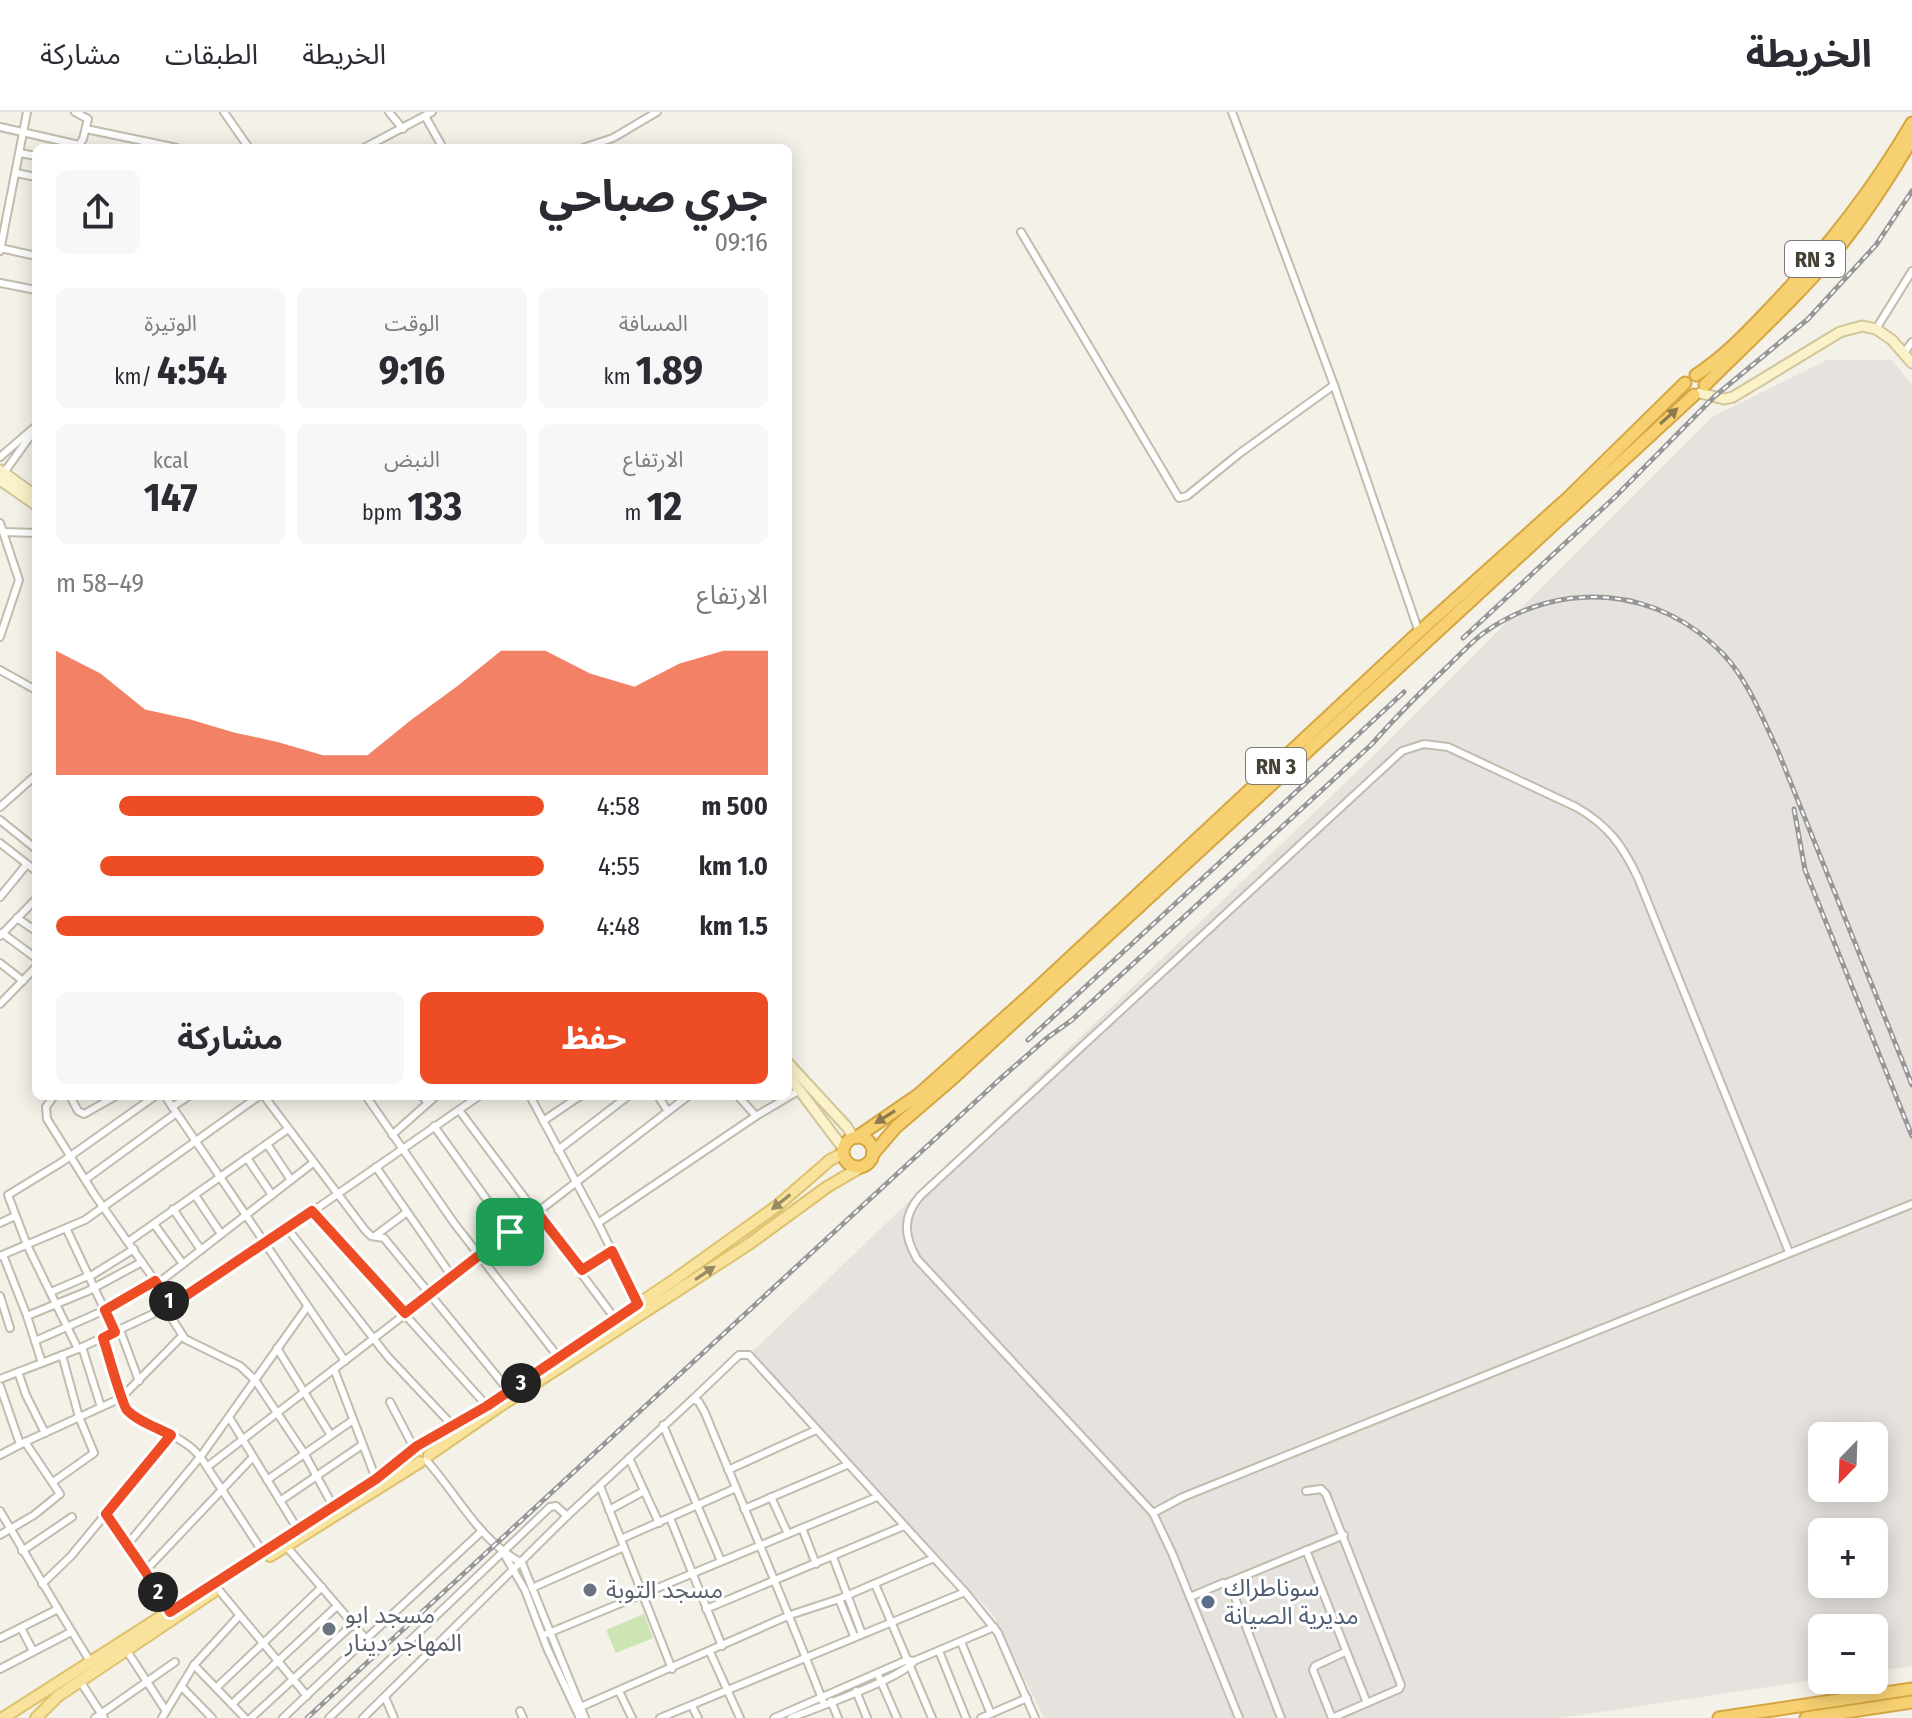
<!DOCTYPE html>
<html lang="ar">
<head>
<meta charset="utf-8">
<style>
  :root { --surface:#fff; --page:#f7f7f7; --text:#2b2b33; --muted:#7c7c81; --line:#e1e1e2; --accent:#ee4c24 }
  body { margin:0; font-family:"Fira Sans Condensed","Noto Sans Arabic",sans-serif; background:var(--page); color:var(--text); direction:rtl; height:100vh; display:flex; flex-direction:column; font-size:30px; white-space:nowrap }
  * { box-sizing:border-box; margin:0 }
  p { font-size:26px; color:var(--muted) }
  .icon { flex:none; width:44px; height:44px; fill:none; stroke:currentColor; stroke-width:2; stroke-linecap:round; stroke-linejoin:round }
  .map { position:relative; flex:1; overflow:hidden; direction:ltr }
  .panel { position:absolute; left:32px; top:32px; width:760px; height:956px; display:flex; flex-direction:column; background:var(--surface); border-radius:12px; box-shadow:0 4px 20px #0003; direction:rtl }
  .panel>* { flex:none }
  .needle { width:52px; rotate:203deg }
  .controls { position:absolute; left:1808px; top:1310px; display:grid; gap:16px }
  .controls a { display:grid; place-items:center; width:80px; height:80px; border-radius:12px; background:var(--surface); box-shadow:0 4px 20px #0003; font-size:40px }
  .pin { position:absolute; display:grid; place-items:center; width:68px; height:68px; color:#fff; margin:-34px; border-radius:16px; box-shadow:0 4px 12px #0006 }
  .km { position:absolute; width:40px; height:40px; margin:-20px; border-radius:50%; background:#222; color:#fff; font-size:22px; line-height:40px; text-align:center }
  .round { display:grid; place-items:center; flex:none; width:84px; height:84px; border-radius:12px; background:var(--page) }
  .summary { display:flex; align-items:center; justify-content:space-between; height:136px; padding:0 24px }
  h1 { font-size:44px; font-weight:700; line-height:60px }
  .stats { display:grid; grid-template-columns:repeat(3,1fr); gap:12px; height:136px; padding:8px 24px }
  .stats div { display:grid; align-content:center; border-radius:12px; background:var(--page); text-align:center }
  .stats b { font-size:40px; font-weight:700 }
  .stats small { font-size:22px; font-weight:400 }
  .stats p { font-size:22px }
  .chart { height:224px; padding:16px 24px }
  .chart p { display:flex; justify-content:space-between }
  .chart svg { width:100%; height:144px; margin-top:8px; fill:var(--accent); opacity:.7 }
  .button { display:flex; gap:16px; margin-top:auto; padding:16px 24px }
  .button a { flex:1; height:92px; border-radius:12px; background:var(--accent); color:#fff; font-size:32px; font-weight:700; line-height:92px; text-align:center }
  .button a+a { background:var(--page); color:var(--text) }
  ul { padding:0 24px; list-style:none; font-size:26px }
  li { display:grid; grid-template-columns:128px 96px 1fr; align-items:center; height:60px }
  li i { height:20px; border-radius:10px; background:var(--accent) }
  header { display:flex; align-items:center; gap:48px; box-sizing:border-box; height:112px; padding:0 40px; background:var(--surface); border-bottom:2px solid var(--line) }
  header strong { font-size:38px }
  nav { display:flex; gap:44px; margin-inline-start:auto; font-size:28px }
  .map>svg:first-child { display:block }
  .industrial { fill:#e6e2dd; fill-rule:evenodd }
  .green { fill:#cce5b3 }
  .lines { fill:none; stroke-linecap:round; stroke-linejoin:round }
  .street-casing { stroke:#c1bcae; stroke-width:10 }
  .secondary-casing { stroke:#d1c59a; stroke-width:13 }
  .primary-casing { stroke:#dec16c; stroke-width:14 }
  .highway-casing { stroke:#d5a641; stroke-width:15 }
  .street { stroke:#fff; stroke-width:6 }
  .secondary { stroke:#fcf2ca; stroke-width:9 }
  .primary { stroke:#f9e39c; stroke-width:10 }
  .highway { stroke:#f6d071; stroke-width:11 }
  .rail-casing { stroke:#979797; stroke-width:5 }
  .rail { stroke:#fff; stroke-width:2; stroke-dasharray:6; stroke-linecap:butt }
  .oneway { fill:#8c7a4e }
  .oneway2 { fill:#978a64 }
  .route-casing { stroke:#fff; stroke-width:16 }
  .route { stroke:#ee4c24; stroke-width:10 }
  .worship-dot { fill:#6b7280; stroke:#fff; stroke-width:3 }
  .service-dot { fill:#5c6f8a; stroke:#fff; stroke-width:3 }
  .labels { text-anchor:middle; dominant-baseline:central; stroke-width:6; stroke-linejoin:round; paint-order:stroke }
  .shield { fill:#fff; stroke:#7e7a73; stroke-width:2 }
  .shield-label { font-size:22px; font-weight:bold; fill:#464137 }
  .service-label { font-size:24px; fill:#4e5e75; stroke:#fff; text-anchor:start }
  .worship-label { font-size:24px; fill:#5b616d; stroke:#fff; text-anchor:start }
</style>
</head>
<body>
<header>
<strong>الخريطة</strong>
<nav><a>الخريطة</a><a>الطبقات</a><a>مشاركة</a></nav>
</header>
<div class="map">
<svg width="1912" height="1606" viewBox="0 0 1912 1606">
  <rect width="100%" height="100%" fill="#f3f1e8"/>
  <path class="industrial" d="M1827 248H1892L1912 273V1554L1874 1559V1516H1822V1567L1560 1606H1044L994 1504 751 1241 1370 647 1712 305ZM1822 1324H1874V1376H1822ZM1822 1420H1874V1472H1822Z"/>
  <path class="green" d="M644 1502 653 1526 616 1541 606 1518Z"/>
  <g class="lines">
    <defs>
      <g id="street">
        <path d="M224 0 249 36"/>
        <path d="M389 0 403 17"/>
        <path d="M1232 0 1334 273 1419 520"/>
        <path d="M425 4 443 36"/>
        <path d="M0 15 79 33 83 27 88 7 75 0"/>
        <path d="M86 17 177 36"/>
        <path d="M364 36 432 0"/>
        <path d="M583 36 613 26 657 0"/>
        <path d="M20 41 36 44"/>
        <path d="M16 61 36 65"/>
        <path d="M1021 120 1179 386 1187 384 1240 341 1334 273"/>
        <path d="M0 136 36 144"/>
        <path d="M0 139 27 0"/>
        <path d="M0 171 36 178"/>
        <path d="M1876 217 1912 159"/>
        <path d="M1904 241 1912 230"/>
        <path d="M0 345 36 314"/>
        <path d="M3 362 36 316"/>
        <path d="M0 411 19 468 0 525"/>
        <path d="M5 420 36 421"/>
        <path d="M0 558 36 578"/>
        <path d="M0 695 36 663"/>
        <path d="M0 708 36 737"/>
        <path d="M0 731 36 759"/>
        <path d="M0 785 27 752"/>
        <path d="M17 806 36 819"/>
        <path d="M2 821 36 846"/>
        <path d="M0 824 36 787"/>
        <path d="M0 851 23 869"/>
        <path d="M0 892 36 855"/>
        <path d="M70 984 78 999 84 1002 116 984"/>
        <path d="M165 984 345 1249"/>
        <path d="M264 984 365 1118 371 1124 384 1126 509 1279"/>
        <path d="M366 984 454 1111 559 1246"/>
        <path d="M422 984 428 991 436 984"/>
        <path d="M530 984 598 1111 638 1192"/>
        <path d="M658 984 667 998"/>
        <path d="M172 995 189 984"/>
        <path d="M459 998 616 1208"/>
        <path d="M756 1004 800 978"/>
        <path d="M543 1009 580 984"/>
        <path d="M434 1014 510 1120"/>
        <path d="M392 1023 428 991"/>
        <path d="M267 1032 291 1068"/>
        <path d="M558 1038 628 984"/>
        <path d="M247 1046 272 1083"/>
        <path d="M376 1055 453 1166"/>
        <path d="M86 1067 175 1002"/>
        <path d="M195 1083 221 1122"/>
        <path d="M173 1097 201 1138"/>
        <path d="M312 1099 487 1294"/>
        <path d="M0 1111 15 1104"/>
        <path d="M598 1111 756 1004 738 984"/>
        <path d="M154 1112 183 1152"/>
        <path d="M287 1116 388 1245 453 1314"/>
        <path d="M67 1118 115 1220"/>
        <path d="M375 1124 407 1100"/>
        <path d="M128 1130 288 1017"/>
        <path d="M3 1143 27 1204 42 1251"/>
        <path d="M0 1144 85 1108 259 984"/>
        <path d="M582 1158 612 1139"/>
        <path d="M89 1165 134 1137"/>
        <path d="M157 1172 313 1051"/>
        <path d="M51 1180 88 1164"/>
        <path d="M0 1184 10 1216"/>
        <path d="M172 1193 254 1140 479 984"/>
        <path d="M165 1196 185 1227 240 1254 255 1268 304 1341 333 1394"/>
        <path d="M27 1204 88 1179 142 1150"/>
        <path d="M120 1218 139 1269"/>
        <path d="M103 1226 127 1298 171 1323"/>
        <path d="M35 1229 105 1198 155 1169"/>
        <path d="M82 1235 101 1295"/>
        <path d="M277 1236 330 1322"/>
        <path d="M78 1237 27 1133 8 1083 62 1050 155 984"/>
        <path d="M334 1257 376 1367"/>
        <path d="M18 1260 26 1283 45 1321"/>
        <path d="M0 1267 78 1237 172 1193 94 1082 47 1007 46 995 54 984"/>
        <path d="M0 1274 20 1332"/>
        <path d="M693 1287 739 1243H749L965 1480 998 1521 1035 1606"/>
        <path d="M390 1290 414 1336"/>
        <path d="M229 1305 298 1418"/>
        <path d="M663 1313 721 1449"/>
        <path d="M25 1330 121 1286 182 1224"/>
        <path d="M0 1343 25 1330 60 1382 34 1403 0 1423"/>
        <path d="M629 1346 659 1411"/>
        <path d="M426 1348C458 1383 479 1429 522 1451L585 1606"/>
        <path d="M728 1358 816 1318"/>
        <path d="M267 1368 353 1308"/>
        <path d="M53 1370 94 1341 79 1305 62 1243"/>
        <path d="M600 1374 672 1557"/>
        <path d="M1306 1379 1321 1377 1326 1382 1401 1573 1399 1577 1332 1606"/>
        <path d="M771 1385 788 1422"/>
        <path d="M280 1389 362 1333"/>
        <path d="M744 1397 847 1353"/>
        <path d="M609 1398 644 1379"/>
        <path d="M0 1399 58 1497 0 1526"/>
        <path d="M1153 1401 1183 1385 1912 1092"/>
        <path d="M106 1402 145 1459 169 1499"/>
        <path d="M670 1406 722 1534"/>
        <path d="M802 1416 816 1452"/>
        <path d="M621 1427 736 1376"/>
        <path d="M127 1433 201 1344 307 1195"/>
        <path d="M1306 1438 1367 1591"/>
        <path d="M22 1439 72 1405"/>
        <path d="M262 1439 207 1355 688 984"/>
        <path d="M504 1442 525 1478 547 1536 580 1606"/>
        <path d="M833 1445 862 1522"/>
        <path d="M145 1459 253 1345"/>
        <path d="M42 1472 71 1444 171 1323C187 1331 198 1339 207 1355"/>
        <path d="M875 1472 932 1606"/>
        <path d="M532 1476 624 1435"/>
        <path d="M218 1477 307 1584"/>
        <path d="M1190 1485 1223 1471 1228 1472"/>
        <path d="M839 1487 854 1524"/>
        <path d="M58 1497 91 1551"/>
        <path d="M706 1497 904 1414"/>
        <path d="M21 1516 33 1539"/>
        <path d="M544 1523 877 1385"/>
        <path d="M366 1527 482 1419"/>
        <path d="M961 1530 991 1602"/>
        <path d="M127 1539 166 1599"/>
        <path d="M939 1539 966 1606"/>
        <path d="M710 1540 740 1606"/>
        <path d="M194 1553 245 1606"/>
        <path d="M0 1557 71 1520"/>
        <path d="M879 1565 897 1606"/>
        <path d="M80 1569 104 1606"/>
        <path d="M181 1574 212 1606"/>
        <path d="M216 1576 322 1475"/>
        <path d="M619 1579 632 1606"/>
        <path d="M856 1579 867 1606"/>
        <path d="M385 1585 394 1606"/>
        <path d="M831 1589 838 1606"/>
        <path d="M232 1592 337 1494"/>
        <path d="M692 1594 698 1606"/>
        <path d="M576 1597 790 1503 839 1487 934 1446"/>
        <path d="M520 1599 523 1606"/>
        <path d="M95 1606 175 1550"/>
        <path d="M162 1606 194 1553 239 1504"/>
        <path d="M251 1606 353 1512"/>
        <path d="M283 1606 366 1527 286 1434"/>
        <path d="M329 1606 550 1395 556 1394 567 1404"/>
        <path d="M363 1606 567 1404 693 1287 699 1290 705 1301C745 1398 786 1494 824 1592"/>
        <path d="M660 1606 965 1480"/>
        <path d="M774 1606 907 1548 914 1549"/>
        <path d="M791 1606C815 1596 903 1566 914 1549L994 1515"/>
        <path d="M981 1606 1027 1586"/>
        <path d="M1239 1606 1172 1441 1153 1401 917 1147C904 1124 902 1105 920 1084L1402 639 1424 632 1448 635 1576 695C1608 713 1623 734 1638 766L1789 1140"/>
        <path d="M1281 1606 1229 1470 1344 1423"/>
        <path d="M1332 1606 1313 1558 1315 1554 1345 1540"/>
      </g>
      <g id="secondary">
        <path d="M1700 281 1724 287 1733 285 1840 220 1862 214 1876 217 1892 228 1912 251"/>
        <path d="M0 358 36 384"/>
        <path d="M0 368 36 393"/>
        <path d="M788 951 847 1015 853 1025"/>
        <path d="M788 963 843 1036"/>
      </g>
      <g id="primary">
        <path d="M422 1333 487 1294 677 1166 777 1094 830 1048 842 1042"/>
        <path d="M429 1343 500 1294 749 1132 827 1075 861 1055"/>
        <path d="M270 1444 420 1350"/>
        <path d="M3 1606 376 1367 413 1339"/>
        <path d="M36 1606 58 1584 213 1480"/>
      </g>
      <g id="highway">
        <path d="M1696 263C1727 243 1752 215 1778 188 1831 131 1872 79 1912 11"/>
        <path d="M1705 273C1749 229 1795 187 1835 140 1864 105 1889 66 1912 27"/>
        <circle cx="858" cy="1040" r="15"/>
        <path d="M857 1025 918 983 1029 884 1419 520 1568 386 1685 271"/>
        <path d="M873 1042 896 1015 953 966 1694 283"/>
        <path d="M1719 1606 1912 1577"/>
        <path d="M1806 1606 1912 1590"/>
      </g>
    </defs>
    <use href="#street" class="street-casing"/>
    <use href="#secondary" class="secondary-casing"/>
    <use href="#primary" class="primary-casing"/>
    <use href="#highway" class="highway-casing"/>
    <use href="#street" class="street"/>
    <use href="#secondary" class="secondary"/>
    <use href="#primary" class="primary"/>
    <use href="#highway" class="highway"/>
    <defs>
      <g id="rail">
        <path d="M1463 526 1615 385 1715 284 1808 207 1876 133 1912 79"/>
        <path d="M1794 697 1805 758 1912 1024"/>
        <path d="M1028 928 1404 580"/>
        <path d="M307 1606 1000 967 1047 926 1072 908 1372 632C1396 604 1422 579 1449 553 1461 542 1472 529 1485 520 1562 466 1660 475 1724 543 1749 570 1762 606 1778 639L1912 973"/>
      </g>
    </defs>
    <use href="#rail" class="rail-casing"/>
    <use href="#rail" class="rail"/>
  </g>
  <defs><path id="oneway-solid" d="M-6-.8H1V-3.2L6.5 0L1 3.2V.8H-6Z" transform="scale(2)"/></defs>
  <g class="oneway">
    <use href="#oneway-solid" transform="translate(1669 304) rotate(-42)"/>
    <use href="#oneway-solid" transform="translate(885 1005) rotate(148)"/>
  </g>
  <g class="oneway2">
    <use href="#oneway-solid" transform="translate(781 1090) rotate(141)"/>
    <use href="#oneway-solid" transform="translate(705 1161) rotate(-34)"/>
  </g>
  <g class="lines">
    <defs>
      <path id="route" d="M312 1099 405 1201 536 1099 582 1158 612 1139 638 1192 487 1294 417 1334 376 1367 170 1500 145 1459 106 1402 171 1323C158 1316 137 1309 127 1298 122 1293 107 1237 103 1226L115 1220 105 1198 155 1169 172 1193Z"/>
    </defs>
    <use href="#route" class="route-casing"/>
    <use href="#route" class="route"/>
  </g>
  <g class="worship-dot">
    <circle cx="590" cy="1478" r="8"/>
    <circle cx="329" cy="1517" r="8"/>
  </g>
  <circle class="service-dot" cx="1208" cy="1490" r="8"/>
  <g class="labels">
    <g class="shield">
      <rect x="1785" y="129" width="60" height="36" rx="6"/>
      <rect x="1246" y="636" width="60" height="36" rx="6"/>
    </g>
    <g class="shield-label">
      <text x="1815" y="147">RN 3</text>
      <text x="1276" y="654">RN 3</text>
    </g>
    <g class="service-label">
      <text x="1224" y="1476">سوناطراك<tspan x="1224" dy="28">مديرية الصيانة</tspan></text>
    </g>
    <g class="worship-label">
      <text x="606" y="1478">مسجد التوبة</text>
      <text x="345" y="1503">مسجد ابو<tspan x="345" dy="28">المهاجر دينار</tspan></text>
    </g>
  </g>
</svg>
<div class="controls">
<a><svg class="needle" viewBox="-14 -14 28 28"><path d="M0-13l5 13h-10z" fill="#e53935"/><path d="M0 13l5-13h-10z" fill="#7c7c81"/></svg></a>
<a>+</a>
<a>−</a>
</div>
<div class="pin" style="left:510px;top:1120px;background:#1e9e55"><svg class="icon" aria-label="arrive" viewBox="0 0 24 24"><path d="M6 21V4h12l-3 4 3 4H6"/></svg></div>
<b class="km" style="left:169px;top:1189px">1</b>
<b class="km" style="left:158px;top:1480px">2</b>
<b class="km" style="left:521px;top:1271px">3</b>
<section class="panel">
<div class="summary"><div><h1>جري صباحي</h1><p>09:16</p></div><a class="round"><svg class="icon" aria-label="share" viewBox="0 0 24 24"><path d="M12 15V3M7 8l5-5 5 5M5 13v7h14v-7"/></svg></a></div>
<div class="stats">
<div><p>المسافة</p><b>1.89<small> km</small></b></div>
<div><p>الوقت</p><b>9:16</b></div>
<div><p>الوتيرة</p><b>4:54<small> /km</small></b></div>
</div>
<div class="stats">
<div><p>الارتفاع</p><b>12<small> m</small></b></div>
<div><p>النبض</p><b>133<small> bpm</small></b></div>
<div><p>kcal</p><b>147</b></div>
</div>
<div class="chart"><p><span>الارتفاع</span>49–58 m</p>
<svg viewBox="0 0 160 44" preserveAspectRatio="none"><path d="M0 44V6L10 13L20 24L30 27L40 31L50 34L60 38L70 38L80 27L90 17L100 6L110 6L120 13L130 17L140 10L150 6L160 6V44z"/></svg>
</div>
<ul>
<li><b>500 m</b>4:58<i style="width:87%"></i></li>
<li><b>1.0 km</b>4:55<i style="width:91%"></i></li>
<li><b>1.5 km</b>4:48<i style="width:100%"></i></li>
</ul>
<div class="button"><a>حفظ</a><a>مشاركة</a></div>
</section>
</div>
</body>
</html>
